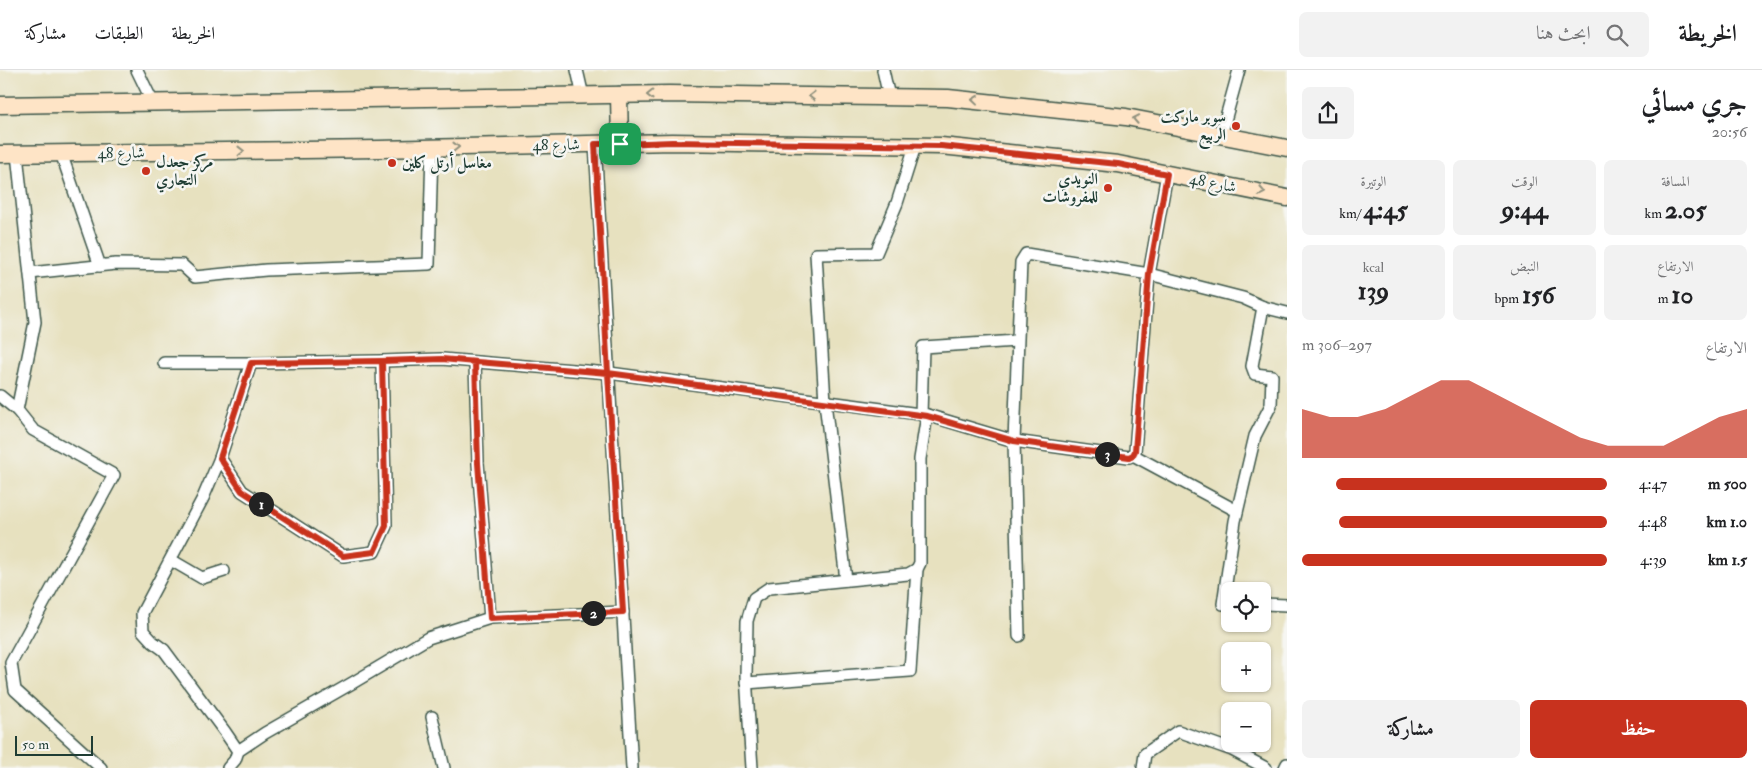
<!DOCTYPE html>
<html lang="ar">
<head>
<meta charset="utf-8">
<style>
  :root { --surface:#fff; --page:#f2f2f2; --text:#202124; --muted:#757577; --line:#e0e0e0; --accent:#c8321e }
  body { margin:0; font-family:"IM FELL Double Pica",Amiri,serif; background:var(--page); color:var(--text); direction:rtl; height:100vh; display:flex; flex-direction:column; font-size:19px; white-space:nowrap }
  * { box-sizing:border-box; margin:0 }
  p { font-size:16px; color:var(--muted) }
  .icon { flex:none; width:28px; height:28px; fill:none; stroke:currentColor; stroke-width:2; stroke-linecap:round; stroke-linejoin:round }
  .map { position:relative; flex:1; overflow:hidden; direction:ltr }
  .details { display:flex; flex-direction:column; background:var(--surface); width:475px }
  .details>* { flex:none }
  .tools { position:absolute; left:1221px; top:512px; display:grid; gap:10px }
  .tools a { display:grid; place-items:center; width:50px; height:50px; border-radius:8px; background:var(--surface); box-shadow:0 1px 4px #0004; font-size:25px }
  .scale { position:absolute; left:15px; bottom:12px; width:78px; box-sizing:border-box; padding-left:5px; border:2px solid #1f3d34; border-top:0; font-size:14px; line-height:18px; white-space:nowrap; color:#1f3d34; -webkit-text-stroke:4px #f6f6f2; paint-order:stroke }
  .pin { position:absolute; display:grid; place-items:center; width:42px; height:42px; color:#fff; margin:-21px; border-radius:10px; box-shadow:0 2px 8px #0006 }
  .km { position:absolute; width:25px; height:25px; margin:-12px; border-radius:50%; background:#222; color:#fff; font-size:14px; line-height:25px; text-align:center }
  .round { display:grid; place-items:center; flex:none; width:52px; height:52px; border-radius:8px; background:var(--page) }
  .head { display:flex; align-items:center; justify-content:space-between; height:85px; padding:0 15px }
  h1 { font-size:28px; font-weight:800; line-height:38px }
  .metrics { display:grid; grid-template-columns:repeat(3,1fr); gap:8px; height:85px; padding:5px 15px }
  .metrics div { display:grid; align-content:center; border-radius:8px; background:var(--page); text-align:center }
  .metrics b { font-size:25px; font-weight:800 }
  .metrics small { font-size:14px; font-weight:400 }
  .metrics p { font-size:14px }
  .chart { height:140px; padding:10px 15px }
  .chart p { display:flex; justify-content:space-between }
  .chart svg { width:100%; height:90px; margin-top:5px; fill:var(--accent); opacity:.7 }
  .action { display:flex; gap:10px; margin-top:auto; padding:10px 15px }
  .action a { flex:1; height:58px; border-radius:8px; background:var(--accent); color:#fff; font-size:20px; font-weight:800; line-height:58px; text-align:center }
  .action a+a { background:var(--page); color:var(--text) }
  ul { padding:0 15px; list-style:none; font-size:16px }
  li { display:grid; grid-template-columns:80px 60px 1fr; align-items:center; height:38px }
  li i { height:12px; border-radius:6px; background:var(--accent) }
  header { display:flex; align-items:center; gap:30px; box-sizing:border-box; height:70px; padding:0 25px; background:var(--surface); border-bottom:1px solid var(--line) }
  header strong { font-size:24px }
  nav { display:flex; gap:28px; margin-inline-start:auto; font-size:18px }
  .search { width:350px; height:45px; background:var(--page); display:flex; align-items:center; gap:12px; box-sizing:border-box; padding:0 18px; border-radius:8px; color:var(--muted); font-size:19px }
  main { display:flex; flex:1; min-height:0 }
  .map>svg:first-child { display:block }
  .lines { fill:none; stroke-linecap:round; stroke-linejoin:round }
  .minor-casing { stroke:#3d5649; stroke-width:14 }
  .secondary-casing { stroke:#3d5649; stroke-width:19 }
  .minor { stroke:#fff; stroke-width:11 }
  .secondary { stroke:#fee4c6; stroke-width:16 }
  .oneway { stroke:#8e907d }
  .route-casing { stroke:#fff; stroke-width:10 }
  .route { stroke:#c8321e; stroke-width:6 }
  .poi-dot { fill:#c8321e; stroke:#f6f6f2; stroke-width:2 }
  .labels { text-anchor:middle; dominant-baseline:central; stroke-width:5; stroke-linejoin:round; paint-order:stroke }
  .poi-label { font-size:16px; font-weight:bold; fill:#1f3d34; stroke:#f6f6f2; text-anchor:end }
  .street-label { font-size:16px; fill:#1f3d34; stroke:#f6f6f2 }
</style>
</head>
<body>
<header>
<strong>الخريطة</strong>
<div class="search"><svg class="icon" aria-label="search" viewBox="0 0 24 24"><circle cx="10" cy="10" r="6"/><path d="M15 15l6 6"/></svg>ابحث هنا</div>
<nav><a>الخريطة</a><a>الطبقات</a><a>مشاركة</a></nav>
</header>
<main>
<section class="details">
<div class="head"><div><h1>جري مسائي</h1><p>20:56</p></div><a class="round"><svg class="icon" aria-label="share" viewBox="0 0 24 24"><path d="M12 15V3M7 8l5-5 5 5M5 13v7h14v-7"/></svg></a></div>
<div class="metrics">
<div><p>المسافة</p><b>2.05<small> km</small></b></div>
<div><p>الوقت</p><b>9:44</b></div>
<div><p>الوتيرة</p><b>4:45<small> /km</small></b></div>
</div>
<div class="metrics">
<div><p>الارتفاع</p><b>10<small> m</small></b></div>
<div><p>النبض</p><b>156<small> bpm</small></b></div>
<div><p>kcal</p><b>139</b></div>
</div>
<div class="chart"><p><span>الارتفاع</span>297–306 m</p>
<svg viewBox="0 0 160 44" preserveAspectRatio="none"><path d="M0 44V20L10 24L20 24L30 20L40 13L50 6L60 6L70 13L80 20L90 27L100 34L110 38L120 38L130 38L140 31L150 24L160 20V44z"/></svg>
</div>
<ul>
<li><b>500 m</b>4:47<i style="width:89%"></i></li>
<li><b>1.0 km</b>4:48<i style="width:88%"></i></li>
<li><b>1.5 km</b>4:39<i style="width:100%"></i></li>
</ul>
<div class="action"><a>حفظ</a><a>مشاركة</a></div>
</section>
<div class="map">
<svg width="1287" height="698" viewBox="0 0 1287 698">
  <rect width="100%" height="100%" fill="#f6f6f2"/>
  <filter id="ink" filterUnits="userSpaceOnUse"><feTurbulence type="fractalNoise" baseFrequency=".02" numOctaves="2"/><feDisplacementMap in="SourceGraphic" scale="10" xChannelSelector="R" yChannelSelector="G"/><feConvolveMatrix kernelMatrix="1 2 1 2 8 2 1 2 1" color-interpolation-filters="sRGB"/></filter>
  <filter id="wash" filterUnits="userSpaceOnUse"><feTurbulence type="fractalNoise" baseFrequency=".0096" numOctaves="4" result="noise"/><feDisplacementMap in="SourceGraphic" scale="20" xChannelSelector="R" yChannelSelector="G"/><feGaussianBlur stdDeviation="1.12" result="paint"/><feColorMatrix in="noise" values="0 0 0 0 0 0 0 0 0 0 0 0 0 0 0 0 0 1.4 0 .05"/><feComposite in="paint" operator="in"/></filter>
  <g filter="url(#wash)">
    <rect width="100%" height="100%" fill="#e7e1bf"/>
  </g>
  <g filter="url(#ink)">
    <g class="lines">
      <defs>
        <g id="minor">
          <path d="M137 0 153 33"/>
          <path d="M577 0 583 26"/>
          <path d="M883 0 889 27"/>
          <path d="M1221 65 1239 0"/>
          <path d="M595 74 632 698"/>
          <path d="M61 83 100 196"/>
          <path d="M17 84 35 252 17 340 33 360 114 405 11 593 15 620 101 698"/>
          <path d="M30 203 116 194 182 195 195 207 266 200 429 194 432 78"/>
          <path d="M164 293H251L382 291 442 289 609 303 927 345 920 389V493L917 499 910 601 746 613"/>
          <path d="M0 326 17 340"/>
          <path d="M921 345 923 277 1017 271"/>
          <path d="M927 345 1014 371 1129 387 1133 385 1135 381 1149 204 1167 104"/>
          <path d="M1133 385 1237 441"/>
          <path d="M220 388 242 421 343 486 374 482 386 456 382 291"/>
          <path d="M171 490 202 508 224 501"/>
          <path d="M846 510 825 332 816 184 876 183 897 133 915 76"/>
          <path d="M1230 534H1223L1235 451 1255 366 1271 335 1272 306 1255 304 1252 296 1263 237"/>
          <path d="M1262 534 1287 535"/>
          <path d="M490 548 623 542"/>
          <path d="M1019 566 1014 371 1021 192 1026 184 1149 204 1243 228 1263 237 1287 243"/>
          <path d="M432 647 444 698"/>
          <path d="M238 681 225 662 164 580 153 572 143 561 142 543 203 428 220 388 251 293"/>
          <path d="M228 698 235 690 238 681 265 663 354 612 428 568 490 548 478 393 475 292"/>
          <path d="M752 698 746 606 747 551 754 528 769 518 908 504 917 499"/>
          <path d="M1143 698 1145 684 1178 661 1232 680 1266 698"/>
          <path d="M1285 698 1287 694"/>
        </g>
        <g id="secondary">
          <path d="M619 25 620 74"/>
          <path d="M0 35 669 24 948 28 1126 47 1287 78"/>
          <path d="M0 84 379 79 672 72 941 76 1118 94 1287 128"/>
        </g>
      </defs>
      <use href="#minor" class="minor-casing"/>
      <use href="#secondary" class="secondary-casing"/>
      <use href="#minor" class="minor"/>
      <use href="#secondary" class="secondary"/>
    </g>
    <defs><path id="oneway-chevron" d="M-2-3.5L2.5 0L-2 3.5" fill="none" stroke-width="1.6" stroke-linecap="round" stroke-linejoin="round" transform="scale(1.25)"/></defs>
    <g class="oneway">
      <use href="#oneway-chevron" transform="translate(650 25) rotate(179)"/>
      <use href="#oneway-chevron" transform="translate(812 26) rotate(-179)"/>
      <use href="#oneway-chevron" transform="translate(975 30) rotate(-174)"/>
      <use href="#oneway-chevron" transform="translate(1136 49) rotate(-169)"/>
      <use href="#oneway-chevron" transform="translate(456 77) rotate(-1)"/>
      <use href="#oneway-chevron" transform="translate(241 81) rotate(-1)"/>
      <use href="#oneway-chevron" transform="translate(1262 122) rotate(11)"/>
    </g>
  </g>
  <g class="lines" filter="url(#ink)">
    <defs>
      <path id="route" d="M620 74H595L608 303 442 289 382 291 251 293 220 388 242 421 343 486 374 482 386 456 382 291 442 289 475 292 478 393 490 548 623 542 608 303 927 346 1014 371 1129 387 1133 385 1135 381 1149 204 1167 104 1118 94 941 76 672 72 620 74"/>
    </defs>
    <use href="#route" class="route-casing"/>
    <use href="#route" class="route"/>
  </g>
  <g class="poi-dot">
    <circle cx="1236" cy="56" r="5"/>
    <circle cx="392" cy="93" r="5"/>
    <circle cx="146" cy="101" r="5"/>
    <circle cx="1108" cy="118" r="5"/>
  </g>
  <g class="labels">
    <g class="poi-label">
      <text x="1226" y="47">سوبر ماركت<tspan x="1226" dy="18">الربيع</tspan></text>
      <text x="156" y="92" text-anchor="start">مركز جعدل<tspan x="156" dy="18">التجاري</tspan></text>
      <text x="402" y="93" text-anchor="start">مغاسل أرتل كلين</text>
      <text x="1098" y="109">النويدي<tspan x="1098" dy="18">للمفروشات</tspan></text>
    </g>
    <g class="street-label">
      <text transform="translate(556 75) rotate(-1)">شارع 48</text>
      <text transform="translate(121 83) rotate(-1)">شارع 48</text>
      <text transform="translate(1213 113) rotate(11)">شارع 48</text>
    </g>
  </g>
</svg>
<div class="tools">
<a><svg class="icon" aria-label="locate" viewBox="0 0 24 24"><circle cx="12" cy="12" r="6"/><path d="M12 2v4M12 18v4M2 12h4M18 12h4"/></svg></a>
<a>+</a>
<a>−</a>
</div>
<div class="scale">50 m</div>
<div class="pin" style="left:620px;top:74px;background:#1e9e55"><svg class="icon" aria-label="arrive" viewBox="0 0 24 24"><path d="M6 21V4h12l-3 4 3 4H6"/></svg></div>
<b class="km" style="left:261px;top:434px">1</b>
<b class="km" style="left:593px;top:543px">2</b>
<b class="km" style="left:1107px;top:384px">3</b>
</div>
</main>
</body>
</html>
